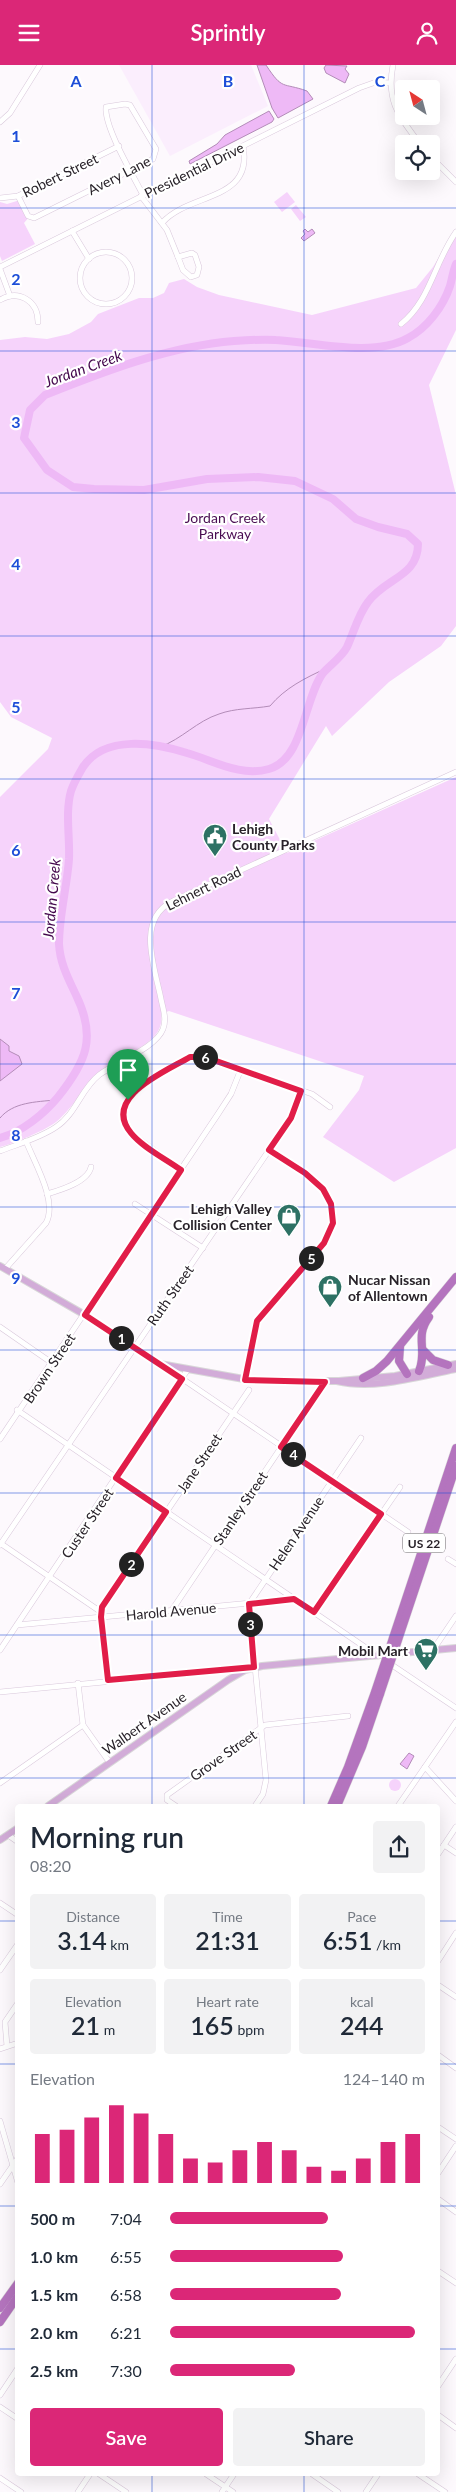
<!DOCTYPE html>
<html lang="en">
<head>
<meta charset="utf-8">
<style>
  :root { --surface:#fff; --page:#f2f2f3; --text:#1f2937; --muted:#747a83; --accent:#db2777 }
  body { margin:0; font-family:Lato,sans-serif; background:var(--page); color:var(--text); height:100vh; display:flex; flex-direction:column; font-size:19px; white-space:nowrap }
  * { box-sizing:border-box; margin:0 }
  p { font-size:16px; color:var(--muted) }
  .icon { flex:none; width:28px; height:28px; fill:none; stroke:currentColor; stroke-width:2; stroke-linecap:round; stroke-linejoin:round }
  .map { position:relative; flex:1; overflow:hidden }
  .drawer { position:absolute; left:15px; top:1739px; width:425px; height:672px; display:flex; flex-direction:column; background:var(--surface); border-radius:5px; box-shadow:0 5px 20px #0002 }
  .drawer>* { flex:none }
  .needle { width:32px; rotate:324deg }
  .tools { position:absolute; left:395px; top:15px; display:grid; gap:10px }
  .tools a { display:grid; place-items:center; width:45px; height:45px; border-radius:5px; background:var(--surface); box-shadow:0 5px 20px #0002; font-size:25px }
  .pin { position:absolute; display:grid; place-items:center; width:42px; height:42px; color:#fff; margin:-51px -21px; border-radius:50% 50% 50% 0; rotate:-45deg; box-shadow:0 0 5px #0007 }
  .pin .icon { rotate:45deg }
  .km { position:absolute; width:25px; height:25px; margin:-12px; border-radius:50%; background:#222; color:#fff; font-size:14px; line-height:25px; text-align:center }
  .round { display:grid; place-items:center; flex:none; width:52px; height:52px; border-radius:5px; background:var(--page) }
  .headline { display:flex; align-items:center; justify-content:space-between; height:85px; padding:0 15px }
  h1 { font-size:28px; font-weight:600; line-height:38px }
  .stats { display:grid; grid-template-columns:repeat(3,1fr); gap:8px; height:85px; padding:5px 15px }
  .stats div { display:grid; align-content:center; border-radius:5px; background:var(--page); text-align:center }
  .stats b { font-size:25px; font-weight:600 }
  .stats small { font-size:14px; font-weight:400 }
  .stats p { font-size:14px }
  .chart { height:140px; padding:10px 15px }
  .chart p { display:flex; justify-content:space-between }
  .chart svg { width:100%; height:90px; margin-top:5px; stroke:var(--accent); stroke-width:6 }
  .primary-button { display:flex; gap:10px; margin-top:auto; padding:10px 15px }
  .primary-button a { flex:1; height:58px; border-radius:5px; background:var(--accent); color:#fff; font-size:20px; font-weight:600; line-height:58px; text-align:center }
  .primary-button a+a { background:var(--page); color:var(--text) }
  ul { padding:0 15px; list-style:none; font-size:16px }
  li { display:grid; grid-template-columns:80px 60px 1fr; align-items:center; height:38px }
  li i { height:12px; border-radius:6px; background:var(--accent) }
  header { display:flex; justify-content:space-between; align-items:center; height:65px; padding:0 15px; background:var(--accent); color:#fff; font-size:22px; font-weight:600 }
  .map>svg:first-child { display:block }
  .built { fill:#fbeefd }
  .green { fill:#f6d3fb }
  .water { fill:#eeb9f6; stroke:#b38cb8 }
  .lines { fill:none; stroke-linecap:round; stroke-linejoin:round }
  .stream { stroke:#b38cb8; stroke-width:1 }
  .river { stroke:#eeb9f6; stroke-width:8 }
  .minor-casing { stroke:#d9c8db; stroke-width:6 }
  .major-casing { stroke:#d8d7d8; stroke-width:8 }
  .highway-casing { stroke:#d8d7d8; stroke-width:9 }
  .minor { stroke:#fff; stroke-width:5 }
  .major { stroke:#d2acd8; stroke-width:6 }
  .highway { stroke:#b474be; stroke-width:8 }
  .highway-bridge-casing { stroke:#d8d7d8; stroke-width:9; stroke-linecap:butt }
  .highway-bridge { stroke:#b474be; stroke-width:8 }
  .route-casing { stroke:#fff; stroke-width:10 }
  .route { stroke:#e11d48; stroke-width:6 }
  .grid { fill:none; stroke:#1d4ed8; stroke-width:1; stroke-opacity:0.55 }
  .labels { text-anchor:middle; dominant-baseline:central; stroke-width:4.5; stroke-linejoin:round; paint-order:stroke }
  .shield { fill:#fff; stroke:#686469; stroke-width:1 }
  .shield-label { font-size:12px; font-weight:bold; fill:#282229 }
  .street-label { font-size:14px; fill:#282229; stroke:#fff }
  .park-label { font-size:14px; fill:#490d52; stroke:#fff }
  .poi-label { font-size:14px; font-weight:bold; fill:#282229; stroke:#fff; text-anchor:start }
  .water-label { font-size:15px; font-style:italic; fill:#44074d; stroke:#fff }
  .grid-label { font-size:16px; text-anchor:middle; font-weight:bold; fill:#1d4ed8; stroke:#fff; stroke-width:4.5; stroke-linejoin:round; paint-order:stroke }
</style>
</head>
<body>
<header><svg class="icon" aria-label="menu" viewBox="0 0 24 24"><path d="M4 6h16M4 12h16M4 18h16"/></svg>Sprintly<svg class="icon" aria-label="person" viewBox="0 0 24 24"><circle cx="12" cy="8" r="4"/><path d="M4 21q1-7 8-7t8 7"/></svg></header>
<div class="map">
<svg width="456" height="2427" viewBox="0 0 456 2427">
  <rect width="100%" height="100%" fill="#fdf9fd"/>
  <path class="built" d="M119 0H251L268 41 170 91Z"/>
  <g class="green">
    <path d="M287 127 295 137 282 147 274 137Z"/>
    <path d="M20 135 29 152 24 158 35 179 2 196 0 191V137L7 139Z"/>
    <path d="M296 140 306 152 300 156 291 144Z"/>
    <path d="M456 164V265L429 320 456 430V561L441 581 389 617 332 671 326 661 269 754 287 788 456 712V1083L394 1117 323 1072 359 1025 364 1011 169 946 161 949C166 978 125 988 107 1001 85 1016 76 1041 56 1057 44 1066 15 1078 0 1082V732L48 684 52 673 11 652 0 637V275L25 272 47 274 69 269 91 257 98 249 139 233H153L164 228 169 218 184 214 197 222 219 230 312 250 416 223 433 202Z"/>
    <circle cx="395" cy="1720" r="6"/>
  </g>
  <g class="water">
    <path d="M257 0H266C283 26 282 17 307 26L313 34 278 53 272 43Z"/>
    <path d="M326 0 347 1 345 4 349 9 345 18 326 8 324 3Z"/>
    <path d="M269 46 274 54 272 57 190 99 189 96 217 79 225 70Z"/>
    <path d="M305 164 308 167 312 164 315 168 304 176 301 173 305 169 303 166Z"/>
    <path d="M0 974 9 981V986L19 991 22 999 0 1016Z"/>
    <path d="M409 1688 414 1691 407 1704 400 1699Z"/>
  </g>
  <g class="lines">
    <g class="stream">
      <path d="M160 682C182 674 197 656 219 649 235 643 253 644 270 641 285 623 305 613 327 603"/>
      <path d="M0 1053C13 1037 36 1037 55 1035"/>
    </g>
    <path class="river" d="M0 1073C22 1067 44 1049 58 1032 86 997 97 973 76 930 68 913 60 898 59 879 59 851 67 822 69 794 70 772 65 747 71 726 74 717 79 709 83 702 105 669 155 678 187 688 215 696 240 712 269 704 304 694 304 633 323 608 330 600 342 592 347 582 354 567 358 550 368 537 385 513 418 512 418 479L407 469 378 462 356 454 333 434 295 416 258 412 207 414 144 425 94 424 73 422 47 405 24 373 30 345 45 330C105 306 170 281 234 276 248 275 263 274 276 275 315 277 373 293 408 273 427 263 443 242 450 221 452 214 453 206 456 199"/>
    <defs>
      <g id="minor">
        <path d="M393 0C386 37 399 51 420 79"/>
        <path d="M0 57 10 48 40 0"/>
        <path d="M431 92 456 117"/>
        <path d="M18 131 28 151 34 153 153 94 156 84 130 40 125 39 106 42C104 62 133 110 143 130"/>
        <path d="M141 131 167 165 178 192"/>
        <path d="M0 133 18 131 119 81"/>
        <path d="M162 158C189 127 254 137 243 81"/>
        <path d="M72 166 89 194"/>
        <circle cx="106" cy="213" r="26"/>
        <path d="M192 188 195 190 199 202 197 210 191 212 183 205 178 192Z"/>
        <path d="M0 202 359 23 376 17 390 18"/>
        <path d="M0 204 10 231"/>
        <path d="M0 235C19 224 38 236 38 257"/>
        <path d="M401 259C430 236 434 198 456 167"/>
        <path d="M0 1086C18 1079 40 1073 56 1062 76 1049 81 1024 99 1010 116 997 156 983 163 964 167 954 163 944 161 934 155 903 136 856 171 837L456 707"/>
        <path d="M181 1105 132 1069 125 1057V1045L133 1027 141 1021 190 992H205L312 1029 330 1042"/>
        <path d="M47 1129C61 1125 88 1117 91 1102"/>
        <path d="M135 1139 203 1183"/>
        <path d="M5 1204 46 1158C58 1136 34 1097 26 1076"/>
        <path d="M0 1262 52 1298"/>
        <path d="M162 1300 408 1467"/>
        <path d="M245 1315 257 1256 324 1178 333 1158 331 1139 323 1124 305 1108 269 1085"/>
        <path d="M17 1345 378 1591"/>
        <path d="M0 1374 218 1049 231 1029 241 1004"/>
        <path d="M0 1478 101 1547"/>
        <path d="M0 1480 291 1053 301 1026"/>
        <path d="M448 1494 456 1499"/>
        <path d="M172 1545 325 1317"/>
        <path d="M314 1547 400 1422"/>
        <path d="M17 1560 294 1534"/>
        <path d="M0 1585 188 1304"/>
        <path d="M433 1585 456 1551"/>
        <path d="M389 1598 456 1643"/>
        <path d="M108 1615 101 1552 102 1542 249 1325"/>
        <path d="M78 1618 83 1660 110 1698"/>
        <path d="M0 1627 249 1603"/>
        <path d="M425 1702 456 1736"/>
        <path d="M0 1718 83 1660"/>
        <path d="M176 1741 167 1735V1730L265 1660 348 1651"/>
        <path d="M255 1741 263 1729 266 1715 249 1539 361 1373"/>
        <path d="M398 1741 456 1657"/>
        <path d="M8 1770 18 1777"/>
        <path d="M444 1780 456 1788"/>
        <path d="M438 1789 456 1762"/>
        <path d="M0 1838 18 1850"/>
        <path d="M438 1896 456 1868"/>
        <path d="M0 1905 18 1879"/>
        <path d="M438 1920 456 1932"/>
        <path d="M7 1981 5 1957 18 1938"/>
        <path d="M0 1984 18 1978"/>
        <path d="M438 1990 456 2003"/>
        <path d="M0 2056 18 2118"/>
        <path d="M438 2062 456 2074"/>
        <path d="M438 2108 456 2081"/>
        <path d="M0 2119 18 2093"/>
        <path d="M438 2134 456 2147"/>
        <path d="M438 2206 456 2218"/>
        <path d="M438 2321 456 2294"/>
        <path d="M0 2330 18 2303"/>
        <path d="M0 2342 18 2354"/>
        <path d="M438 2350 456 2363"/>
        <path d="M99 2409 126 2427"/>
        <path d="M206 2409 233 2427"/>
        <path d="M312 2409 338 2427"/>
        <path d="M418 2409 445 2427"/>
        <path d="M0 2413 21 2427"/>
        <path d="M78 2427 90 2409"/>
        <path d="M222 2427 234 2409"/>
        <path d="M366 2427 378 2409"/>
      </g>
      <g id="major">
        <path d="M0 1201 85 1250 160 1299 255 1316H337C375 1325 419 1311 456 1304"/>
        <path d="M339 1316 395 1311 456 1299"/>
        <path d="M48 1741 228 1615 245 1605 262 1601 456 1583"/>
        <path d="M0 1775 18 1763"/>
      </g>
      <g id="highway">
        <path d="M400 1282 399 1296 407 1309"/>
        <path d="M423 1285 433 1295 448 1300"/>
        <path d="M419 1306C428 1285 414 1272 429 1252"/>
        <path d="M363 1313 376 1306 387 1296 456 1212"/>
        <path d="M393 1573 456 1383"/>
        <path d="M398 1575 456 1401"/>
        <path d="M331 1741 348 1702 375 1627"/>
        <path d="M337 1741 362 1682 380 1629"/>
        <path d="M0 2243 18 2218"/>
        <path d="M0 2257 18 2231"/>
      </g>
    </defs>
    <use href="#minor" class="minor-casing"/>
    <use href="#major" class="major-casing"/>
    <use href="#highway" class="highway-casing"/>
    <use href="#minor" class="minor"/>
    <use href="#major" class="major"/>
    <use href="#highway" class="highway"/>
    <defs>
      <g id="highway-bridge">
        <path d="M375 1627 393 1573"/>
        <path d="M380 1629 398 1575"/>
      </g>
    </defs>
    <use href="#highway-bridge" class="highway-bridge-casing"/>
    <use href="#highway-bridge" class="highway-bridge"/>
  </g>
  <g class="lines">
    <defs>
      <path id="route" d="M190 992H205L301 1026 291 1053 269 1085 305 1108 323 1124 331 1139 333 1158 324 1178 257 1256 245 1315 325 1317 281 1382 381 1449 314 1547 294 1534 249 1539 254 1602 108 1615 101 1552 102 1542 166 1447 116 1413 182 1314 85 1250 181 1105C166 1094 143 1083 131 1068 101 1032 167 1006 190 992Z"/>
    </defs>
    <use href="#route" class="route-casing"/>
    <use href="#route" class="route"/>
  </g>
  <path class="grid" d="M152 0V1741M304 0V1741M0 143H456M0 286H456M0 428H456M0 571H456M0 714H456M0 857H456M0 999H456M0 1142H456M0 1285H456M0 1428H456M0 1570H456M0 1713H456M0 1856H18M438 1856H456M0 1999H18M438 1999H456M0 2141H18M438 2141H456M0 2284H18M438 2284H456M152 2409V2427M304 2409V2427"/>
  <defs>
    <symbol id="civic-pin" viewBox="-11 -11 22 30"><path d="M0 17L-7.5 6A9.5 9.5 0 1 1 7.5 6Z" fill="#2d7164" stroke="#fff"/><path d="M-.6-6.5H3V-4.5H.6V-3L4-1V1h2V6H-6V1h2V-1L-.6-3ZM-1.2 2.5V6h2.4V2.5Z" fill="#fff"/></symbol>
    <symbol id="shop-pin" viewBox="-11 -11 22 30"><path d="M0 17L-7.5 6A9.5 9.5 0 1 1 7.5 6Z" fill="#2d7164" stroke="#fff"/><path d="M-5-2.5h2.3a2.7 3.5 0 0 1 5.4 0H5L5.5 6h-11ZM-1.5-2.5h3a1.5 2.3 0 0 0-3 0Z" fill="#fff"/></symbol>
    <symbol id="supermarket-pin" viewBox="-11 -11 22 30"><path d="M0 17L-7.5 6A9.5 9.5 0 1 1 7.5 6Z" fill="#2d7164" stroke="#fff"/><path d="M-6-5.5h2.5l.6 2H6L4.5 2H-2.5L-4.4-4H-6ZM-1.5 3.2a1.3 1.3 0 1 0 .1 0ZM3 3.2a1.3 1.3 0 1 0 .1 0Z" fill="#fff"/></symbol>
  </defs>
  <g fill-rule="evenodd">
    <use href="#civic-pin" x="201" y="757" width="28" height="38"/>
    <use href="#shop-pin" x="275" y="1137" width="28" height="38"/>
    <use href="#shop-pin" x="316" y="1208" width="28" height="38"/>
    <use href="#supermarket-pin" x="412" y="1571" width="28" height="38"/>
  </g>
  <g class="labels">
    <rect class="shield" x="403" y="1468.5" width="42" height="19" rx="4"/>
    <g class="shield-label">
      <text x="424" y="1478">US 22</text>
    </g>
    <g class="street-label">
      <text transform="translate(194 105) rotate(-26)">Presidential Drive</text>
      <text transform="translate(60 110) rotate(-26)">Robert Street</text>
      <text transform="translate(119 110) rotate(-27)">Avery Lane</text>
      <text transform="translate(203 823) rotate(-26)">Lehnert Road</text>
      <text transform="translate(170 1230) rotate(-55)">Ruth Street</text>
      <text transform="translate(49 1303) rotate(-56)">Brown Street</text>
      <text transform="translate(199 1398) rotate(-56)">Jane Street</text>
      <text transform="translate(240 1443) rotate(-56)">Stanley Street</text>
      <text transform="translate(87 1458) rotate(-56)">Custer Street</text>
      <text transform="translate(296 1468) rotate(-56)">Helen Avenue</text>
      <text transform="translate(171 1546) rotate(-5)">Harold Avenue</text>
      <text transform="translate(144 1658) rotate(-35)">Walbert Avenue</text>
      <text transform="translate(223 1690) rotate(-35)">Grove Street</text>
    </g>
    <g class="park-label">
      <text x="225" y="452">Jordan Creek<tspan x="225" dy="16">Parkway</tspan></text>
    </g>
    <g class="poi-label">
      <text x="232" y="763">Lehigh<tspan x="232" dy="16">County Parks</tspan></text>
      <text x="272" y="1143" text-anchor="end">Lehigh Valley<tspan x="272" dy="16">Collision Center</tspan></text>
      <text x="348" y="1214">Nucar Nissan<tspan x="348" dy="16">of Allentown</tspan></text>
      <text x="408" y="1585" text-anchor="end">Mobil Mart</text>
    </g>
    <g class="water-label">
      <text transform="translate(83 303) rotate(-20)">Jordan Creek</text>
      <text transform="translate(51 834) rotate(-85)">Jordan Creek</text>
    </g>
  </g>
  <g class="grid-label">
    <text x="76" y="22">A</text>
    <text x="228" y="22">B</text>
    <text x="380" y="22">C</text>
    <text x="16" y="77">1</text>
    <text x="16" y="220">2</text>
    <text x="16" y="363">3</text>
    <text x="16" y="505">4</text>
    <text x="16" y="648">5</text>
    <text x="16" y="791">6</text>
    <text x="16" y="934">7</text>
    <text x="16" y="1076">8</text>
    <text x="16" y="1219">9</text>
  </g>
</svg>
<div class="tools">
<a><svg class="needle" viewBox="-14 -14 28 28"><path d="M0-13l5 13h-10z" fill="#e53935"/><path d="M0 13l5-13h-10z" fill="#747a83"/></svg></a>
<a><svg class="icon" aria-label="locate" viewBox="0 0 24 24"><circle cx="12" cy="12" r="6"/><path d="M12 2v4M12 18v4M2 12h4M18 12h4"/></svg></a>
</div>
<div class="pin" style="left:128px;top:1035px;background:#1e9e55"><svg class="icon" aria-label="arrive" viewBox="0 0 24 24"><path d="M6 21V4h12l-3 4 3 4H6"/></svg></div>
<b class="km" style="left:121px;top:1273px">1</b>
<b class="km" style="left:131px;top:1499px">2</b>
<b class="km" style="left:250px;top:1559px">3</b>
<b class="km" style="left:293px;top:1389px">4</b>
<b class="km" style="left:311px;top:1193px">5</b>
<b class="km" style="left:205px;top:992px">6</b>
<section class="drawer">
<div class="headline"><div><h1>Morning run</h1><p>08:20</p></div><a class="round"><svg class="icon" aria-label="share" viewBox="0 0 24 24"><path d="M12 15V3M7 8l5-5 5 5M5 13v7h14v-7"/></svg></a></div>
<div class="stats">
<div><p>Distance</p><b>3.14<small> km</small></b></div>
<div><p>Time</p><b>21:31</b></div>
<div><p>Pace</p><b>6:51<small> /km</small></b></div>
</div>
<div class="stats">
<div><p>Elevation</p><b>21<small> m</small></b></div>
<div><p>Heart rate</p><b>165<small> bpm</small></b></div>
<div><p>kcal</p><b>244</b></div>
</div>
<div class="chart"><p><span>Elevation</span>124–140 m</p>
<svg viewBox="0 0 160 44" preserveAspectRatio="none"><path d="M5 44V20M15 44V18M25 44V12M35 44V6M45 44V10M55 44V20M65 44V32M75 44V34M85 44V28M95 44V24M105 44V28M115 44V36M125 44V38M135 44V32M145 44V24M155 44V20"/></svg>
</div>
<ul>
<li><b>500 m</b>7:04<i style="width:62%"></i></li>
<li><b>1.0 km</b>6:55<i style="width:68%"></i></li>
<li><b>1.5 km</b>6:58<i style="width:67%"></i></li>
<li><b>2.0 km</b>6:21<i style="width:96%"></i></li>
<li><b>2.5 km</b>7:30<i style="width:49%"></i></li>
</ul>
<div class="primary-button"><a>Save</a><a>Share</a></div>
</section>
</div>
</body>
</html>
